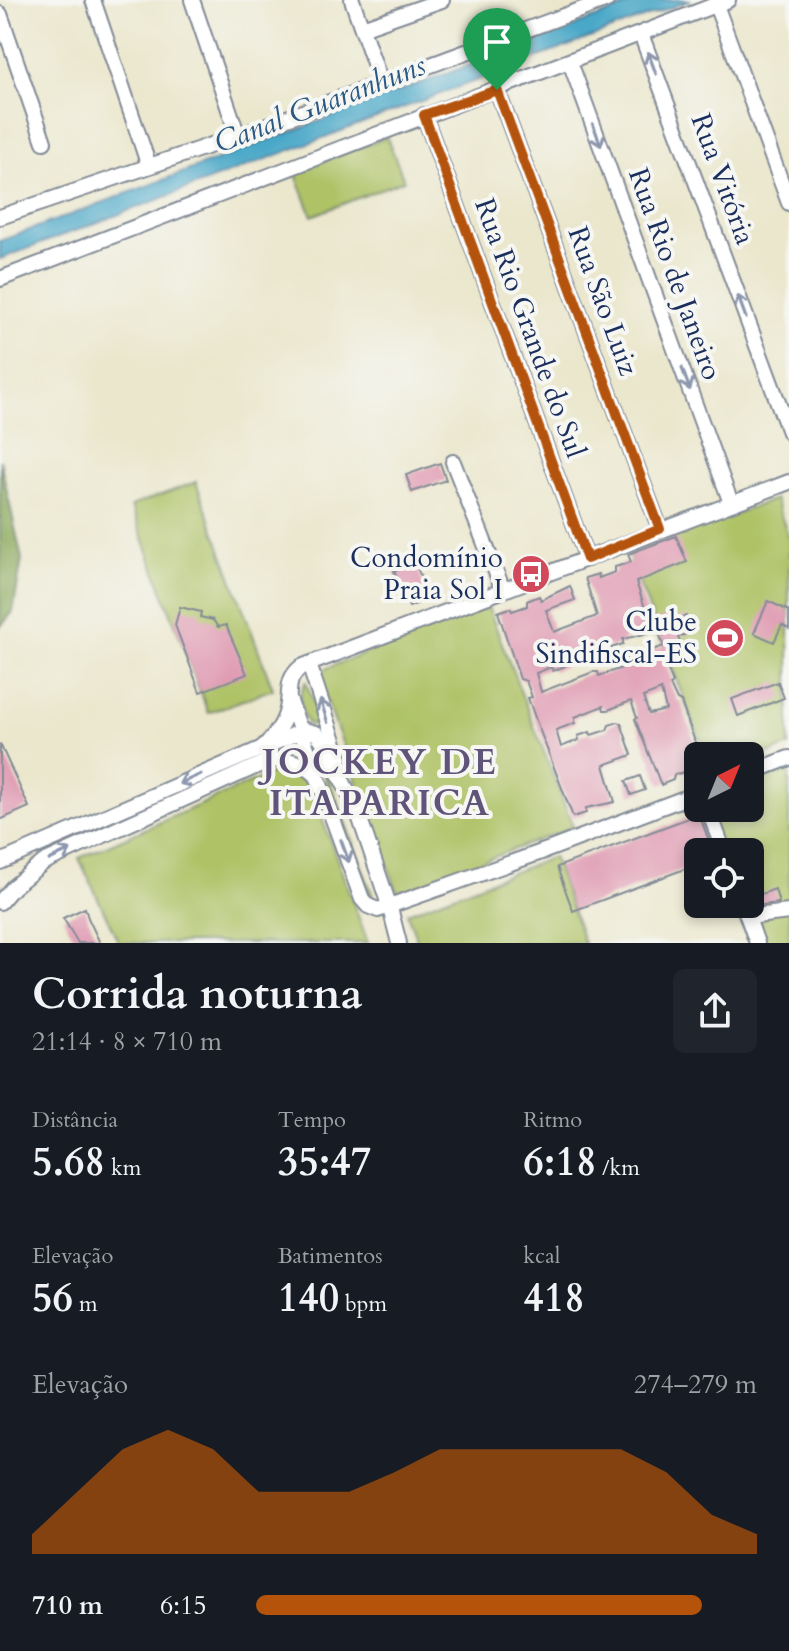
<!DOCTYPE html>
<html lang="pt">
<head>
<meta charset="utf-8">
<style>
  :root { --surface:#171b24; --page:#20242c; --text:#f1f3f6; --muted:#9ea1a6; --accent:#b45309 }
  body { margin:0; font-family:Cardo,serif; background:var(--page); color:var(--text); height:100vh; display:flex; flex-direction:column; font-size:30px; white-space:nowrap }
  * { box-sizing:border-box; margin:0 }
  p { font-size:26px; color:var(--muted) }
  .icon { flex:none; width:44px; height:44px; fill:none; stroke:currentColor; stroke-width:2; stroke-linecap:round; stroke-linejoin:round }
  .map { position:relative; height:943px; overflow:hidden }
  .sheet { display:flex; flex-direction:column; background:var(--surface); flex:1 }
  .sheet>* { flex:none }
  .needle { width:52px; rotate:43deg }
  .fabs { position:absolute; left:684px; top:742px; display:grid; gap:16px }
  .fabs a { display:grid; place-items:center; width:80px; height:80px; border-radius:12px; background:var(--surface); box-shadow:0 4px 12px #0003; font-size:40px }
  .pin { position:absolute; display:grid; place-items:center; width:68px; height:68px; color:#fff; margin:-82px -34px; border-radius:50% 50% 50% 0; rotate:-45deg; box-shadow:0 0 8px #0007 }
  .pin .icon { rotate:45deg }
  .round { display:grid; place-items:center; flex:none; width:84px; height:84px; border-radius:12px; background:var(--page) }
  .headline { display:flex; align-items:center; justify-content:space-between; height:136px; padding:0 32px }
  h1 { font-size:44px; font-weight:800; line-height:60px }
  .metrics { display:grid; grid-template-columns:repeat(3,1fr); gap:12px; height:136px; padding:8px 32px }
  .metrics div { display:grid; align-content:center }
  .metrics b { font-size:40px; font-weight:800 }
  .metrics small { font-size:22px; font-weight:400 }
  .metrics p { font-size:22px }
  .chart { height:224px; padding:16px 32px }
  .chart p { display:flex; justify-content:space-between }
  .chart svg { width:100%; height:144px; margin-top:8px; fill:var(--accent); opacity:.7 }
  ul { padding:0 32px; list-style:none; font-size:26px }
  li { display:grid; grid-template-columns:128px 96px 1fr; align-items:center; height:60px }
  li i { height:20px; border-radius:10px; background:var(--accent) }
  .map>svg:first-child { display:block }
  .green { fill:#afc266; stroke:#657862; stroke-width:2 }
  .forest { fill:#8ba85b; stroke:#536c5c; stroke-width:2 }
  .water { fill:#48a7c7; stroke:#326b92; stroke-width:2 }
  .building { fill:#df99b1; fill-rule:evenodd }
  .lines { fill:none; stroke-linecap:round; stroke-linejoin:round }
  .minor-casing { stroke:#838b96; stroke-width:18 }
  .minor { stroke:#fff; stroke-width:14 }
  .oneway { stroke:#8d97ae }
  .route-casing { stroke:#fff; stroke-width:16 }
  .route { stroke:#b45309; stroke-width:10 }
  .labels { text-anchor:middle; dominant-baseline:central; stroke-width:8; stroke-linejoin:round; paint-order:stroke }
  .street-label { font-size:28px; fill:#1b2f5e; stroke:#f6f6f2 }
  .poi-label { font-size:28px; fill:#1b2f5e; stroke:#f6f6f2; text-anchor:end }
  .water-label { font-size:30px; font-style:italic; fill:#2b5983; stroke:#f6f6f2 }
  .district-label { font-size:36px; font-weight:bold; letter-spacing:2px; fill:#60547b; stroke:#f6f6f2 }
</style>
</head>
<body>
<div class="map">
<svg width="789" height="943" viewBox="0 0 789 943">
  <rect width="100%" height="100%" fill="#f6f6f2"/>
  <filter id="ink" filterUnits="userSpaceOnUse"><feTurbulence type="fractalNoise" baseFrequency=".0125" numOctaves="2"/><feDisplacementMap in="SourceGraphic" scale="16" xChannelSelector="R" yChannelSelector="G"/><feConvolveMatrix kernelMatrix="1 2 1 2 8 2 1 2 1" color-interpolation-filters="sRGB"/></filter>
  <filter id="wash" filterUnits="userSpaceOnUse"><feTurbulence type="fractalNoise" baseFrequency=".006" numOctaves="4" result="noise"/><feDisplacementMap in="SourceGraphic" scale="32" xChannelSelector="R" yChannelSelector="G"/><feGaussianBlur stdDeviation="1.8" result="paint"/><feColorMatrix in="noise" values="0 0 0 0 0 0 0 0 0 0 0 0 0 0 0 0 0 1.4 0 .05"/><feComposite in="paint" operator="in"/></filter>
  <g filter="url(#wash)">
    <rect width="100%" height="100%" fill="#ebe7cd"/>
    <g class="green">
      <path d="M387 137 404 180 312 216 295 172Z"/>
      <path d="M196 482 273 689 208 713 131 506Z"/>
      <path d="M775 499 789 538V746L750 760V756H706L628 554Z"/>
      <path d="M488 607 573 827 398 893 316 672Z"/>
      <path d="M306 682 321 722 320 728 307 723C301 708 296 697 306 682Z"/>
      <path d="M311 740 316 744 374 899 369 896Z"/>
      <path d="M789 768V943H749L734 904H750V852H715L699 808H750V783Z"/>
      <path d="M281 769 298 773 310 786 368 943H119L79 858Z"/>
      <path d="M553 857 584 943H418L407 913Z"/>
    </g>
    <path class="forest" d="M0 460 22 559 13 612 0 627Z"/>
    <path class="water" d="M643 0H691L0 259V241Z"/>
    <g id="blocks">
      <g class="building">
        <path d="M440 463 446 480 412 492 406 475Z"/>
        <path d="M676 536 687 562 636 582 650 622 669 615 672 622 686 616 692 632 678 637 683 650 663 657 673 683 670 685 677 700 681 702 700 756H698V771L691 773 690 770 674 775 673 780 661 785 635 719 637 718 631 701 608 710H604L603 706 575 717V723L556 730 561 747 579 740 578 736 590 732 591 735 607 730 609 725 618 722 621 723 632 755 604 765 615 802 586 808V813L573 817 537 723 528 698 532 697 526 681 520 679 498 612 510 608 512 611 527 606V601L539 596 541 600 570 586 575 600 546 610 554 632 597 616 585 578 598 574 599 578 615 572V567L631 562 628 554ZM658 631 664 646 626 660 627 666 599 676 598 672H593L541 692 536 673 551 667 553 671 565 666 563 663 592 656 594 651 609 645 611 648 623 644V639ZM661 690 666 710 649 714 643 697Z"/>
        <path d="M415 562 429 599 409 607 394 571Z"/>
        <path d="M768 601 789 611V629L782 625 774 642 754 633Z"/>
        <path d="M180 607 201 612 200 617 213 620 218 627 226 625 247 674 200 692 175 625Z"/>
        <path d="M778 682 784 698 738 716 732 699Z"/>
        <path d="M0 744 29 807 0 820Z"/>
        <path d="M640 776 645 790 631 795 626 781Z"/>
        <path d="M699 814 713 852H698V864L573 911 557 867Z"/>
        <path d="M750 866 761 894 775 889 779 903 754 906 750 897Z"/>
        <path d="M85 908 88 918 100 943H78L63 918Z"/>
      </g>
    </g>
  </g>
  <g filter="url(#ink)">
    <use href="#blocks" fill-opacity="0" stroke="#838b96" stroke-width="2"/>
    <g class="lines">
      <defs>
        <g id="minor">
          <path d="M93 0 149 166"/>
          <path d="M192 0 238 136"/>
          <path d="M352 0 381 83"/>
          <path d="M716 5 789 203"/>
          <path d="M0 14 44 142"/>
          <path d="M362 28 442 0"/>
          <path d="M641 34 789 432"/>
          <path d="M570 62 731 503"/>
          <path d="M497 90 660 529"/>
          <path d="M424 115 587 559"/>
          <path d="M0 217 238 136 607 0"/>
          <path d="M0 279 728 0"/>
          <path d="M453 462 503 590"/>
          <path d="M309 664 340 759"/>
          <path d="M289 699 362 899 368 906 378 910 550 849 698 793"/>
          <path d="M262 748C274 737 284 725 287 709 291 691 285 680 301 667L789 482"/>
          <path d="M750 773 789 758"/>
          <path d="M354 801 390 908 399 943"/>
          <path d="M708 808 724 852"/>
          <path d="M0 862 304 730 316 733 322 740 357 810"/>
          <path d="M0 902 13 887 44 862 268 761C287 757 303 762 317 776"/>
          <path d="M743 904 757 943"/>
          <path d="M748 917 789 912"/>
        </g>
      </defs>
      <use href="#minor" class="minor-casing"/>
      <use href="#minor" class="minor"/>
    </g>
    <defs><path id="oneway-shaft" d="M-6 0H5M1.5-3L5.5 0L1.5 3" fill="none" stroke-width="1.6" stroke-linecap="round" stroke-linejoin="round" transform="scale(2)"/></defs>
    <g class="oneway">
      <use href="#oneway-shaft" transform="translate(652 63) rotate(-110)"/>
      <use href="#oneway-shaft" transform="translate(597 135) rotate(70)"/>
      <use href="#oneway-shaft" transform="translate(742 307) rotate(-110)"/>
      <use href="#oneway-shaft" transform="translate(686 379) rotate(70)"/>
      <use href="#oneway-shaft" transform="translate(324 711) rotate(-108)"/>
      <use href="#oneway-shaft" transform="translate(190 779) rotate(156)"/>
      <use href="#oneway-shaft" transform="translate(345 851) rotate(70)"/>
      <use href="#oneway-shaft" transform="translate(60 855) rotate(-25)"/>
    </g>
  </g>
  <g class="lines" filter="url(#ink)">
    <defs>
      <path id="route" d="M497 90 660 529 587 559 424 115Z"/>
    </defs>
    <use href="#route" class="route-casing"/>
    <use href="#route" class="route"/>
  </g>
  <defs>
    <symbol id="bus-disc" viewBox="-11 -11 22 22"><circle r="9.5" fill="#d1495b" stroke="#f6f6f2"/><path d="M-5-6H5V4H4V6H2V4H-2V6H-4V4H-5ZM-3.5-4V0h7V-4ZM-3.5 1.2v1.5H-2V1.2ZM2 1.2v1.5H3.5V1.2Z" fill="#fff"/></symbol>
    <symbol id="stadium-disc" viewBox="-11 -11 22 22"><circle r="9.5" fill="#d1495b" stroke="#f6f6f2"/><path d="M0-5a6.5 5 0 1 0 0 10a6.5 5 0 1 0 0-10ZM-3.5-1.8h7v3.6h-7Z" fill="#fff"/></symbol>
  </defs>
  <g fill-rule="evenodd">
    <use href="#bus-disc" x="509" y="552" width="44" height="44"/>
    <use href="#stadium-disc" x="703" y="616" width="44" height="44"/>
  </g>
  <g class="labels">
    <g class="street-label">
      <text transform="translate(723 179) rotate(70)">Rua Vitória</text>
      <text transform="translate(675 274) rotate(70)">Rua Rio de Janeiro</text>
      <text transform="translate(603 301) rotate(70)">Rua São Luiz</text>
      <text transform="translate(530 328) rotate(70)">Rua Rio Grande do Sul</text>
    </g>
    <g class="poi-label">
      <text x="503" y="558">Condomínio<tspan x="503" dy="32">Praia Sol I</tspan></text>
      <text x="697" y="622">Clube<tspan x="697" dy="32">Sindifiscal-ES</tspan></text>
    </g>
    <g class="water-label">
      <text transform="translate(320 104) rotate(-21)">Canal Guaranhuns</text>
    </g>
    <g class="district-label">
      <text x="380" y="762">JOCKEY DE<tspan x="380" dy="41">ITAPARICA</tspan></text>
    </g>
  </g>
</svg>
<div class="fabs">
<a><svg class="needle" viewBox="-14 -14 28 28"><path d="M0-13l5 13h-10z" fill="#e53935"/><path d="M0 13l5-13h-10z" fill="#9ea1a6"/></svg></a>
<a><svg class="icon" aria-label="locate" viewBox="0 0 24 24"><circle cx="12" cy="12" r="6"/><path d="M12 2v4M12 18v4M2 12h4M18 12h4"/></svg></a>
</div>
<div class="pin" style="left:497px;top:90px;background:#1e9e55"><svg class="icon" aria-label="arrive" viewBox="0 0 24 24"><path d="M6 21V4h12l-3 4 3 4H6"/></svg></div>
</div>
<section class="sheet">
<div class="headline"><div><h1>Corrida noturna</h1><p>21:14 · 8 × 710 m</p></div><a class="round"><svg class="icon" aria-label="share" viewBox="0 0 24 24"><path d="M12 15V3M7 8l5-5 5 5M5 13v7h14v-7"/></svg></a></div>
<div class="metrics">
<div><p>Distância</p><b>5.68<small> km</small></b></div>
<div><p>Tempo</p><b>35:47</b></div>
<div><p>Ritmo</p><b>6:18<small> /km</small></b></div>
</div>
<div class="metrics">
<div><p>Elevação</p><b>56<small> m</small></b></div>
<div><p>Batimentos</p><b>140<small> bpm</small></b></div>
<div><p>kcal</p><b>418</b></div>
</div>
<div class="chart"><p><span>Elevação</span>274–279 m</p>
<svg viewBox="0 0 160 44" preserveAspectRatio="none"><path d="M0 44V38L10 25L20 12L30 6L40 12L50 25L60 25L70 25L80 19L90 12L100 12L110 12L120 12L130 12L140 19L150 32L160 38V44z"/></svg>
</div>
<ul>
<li><b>710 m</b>6:15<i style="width:89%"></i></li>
</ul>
</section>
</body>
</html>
